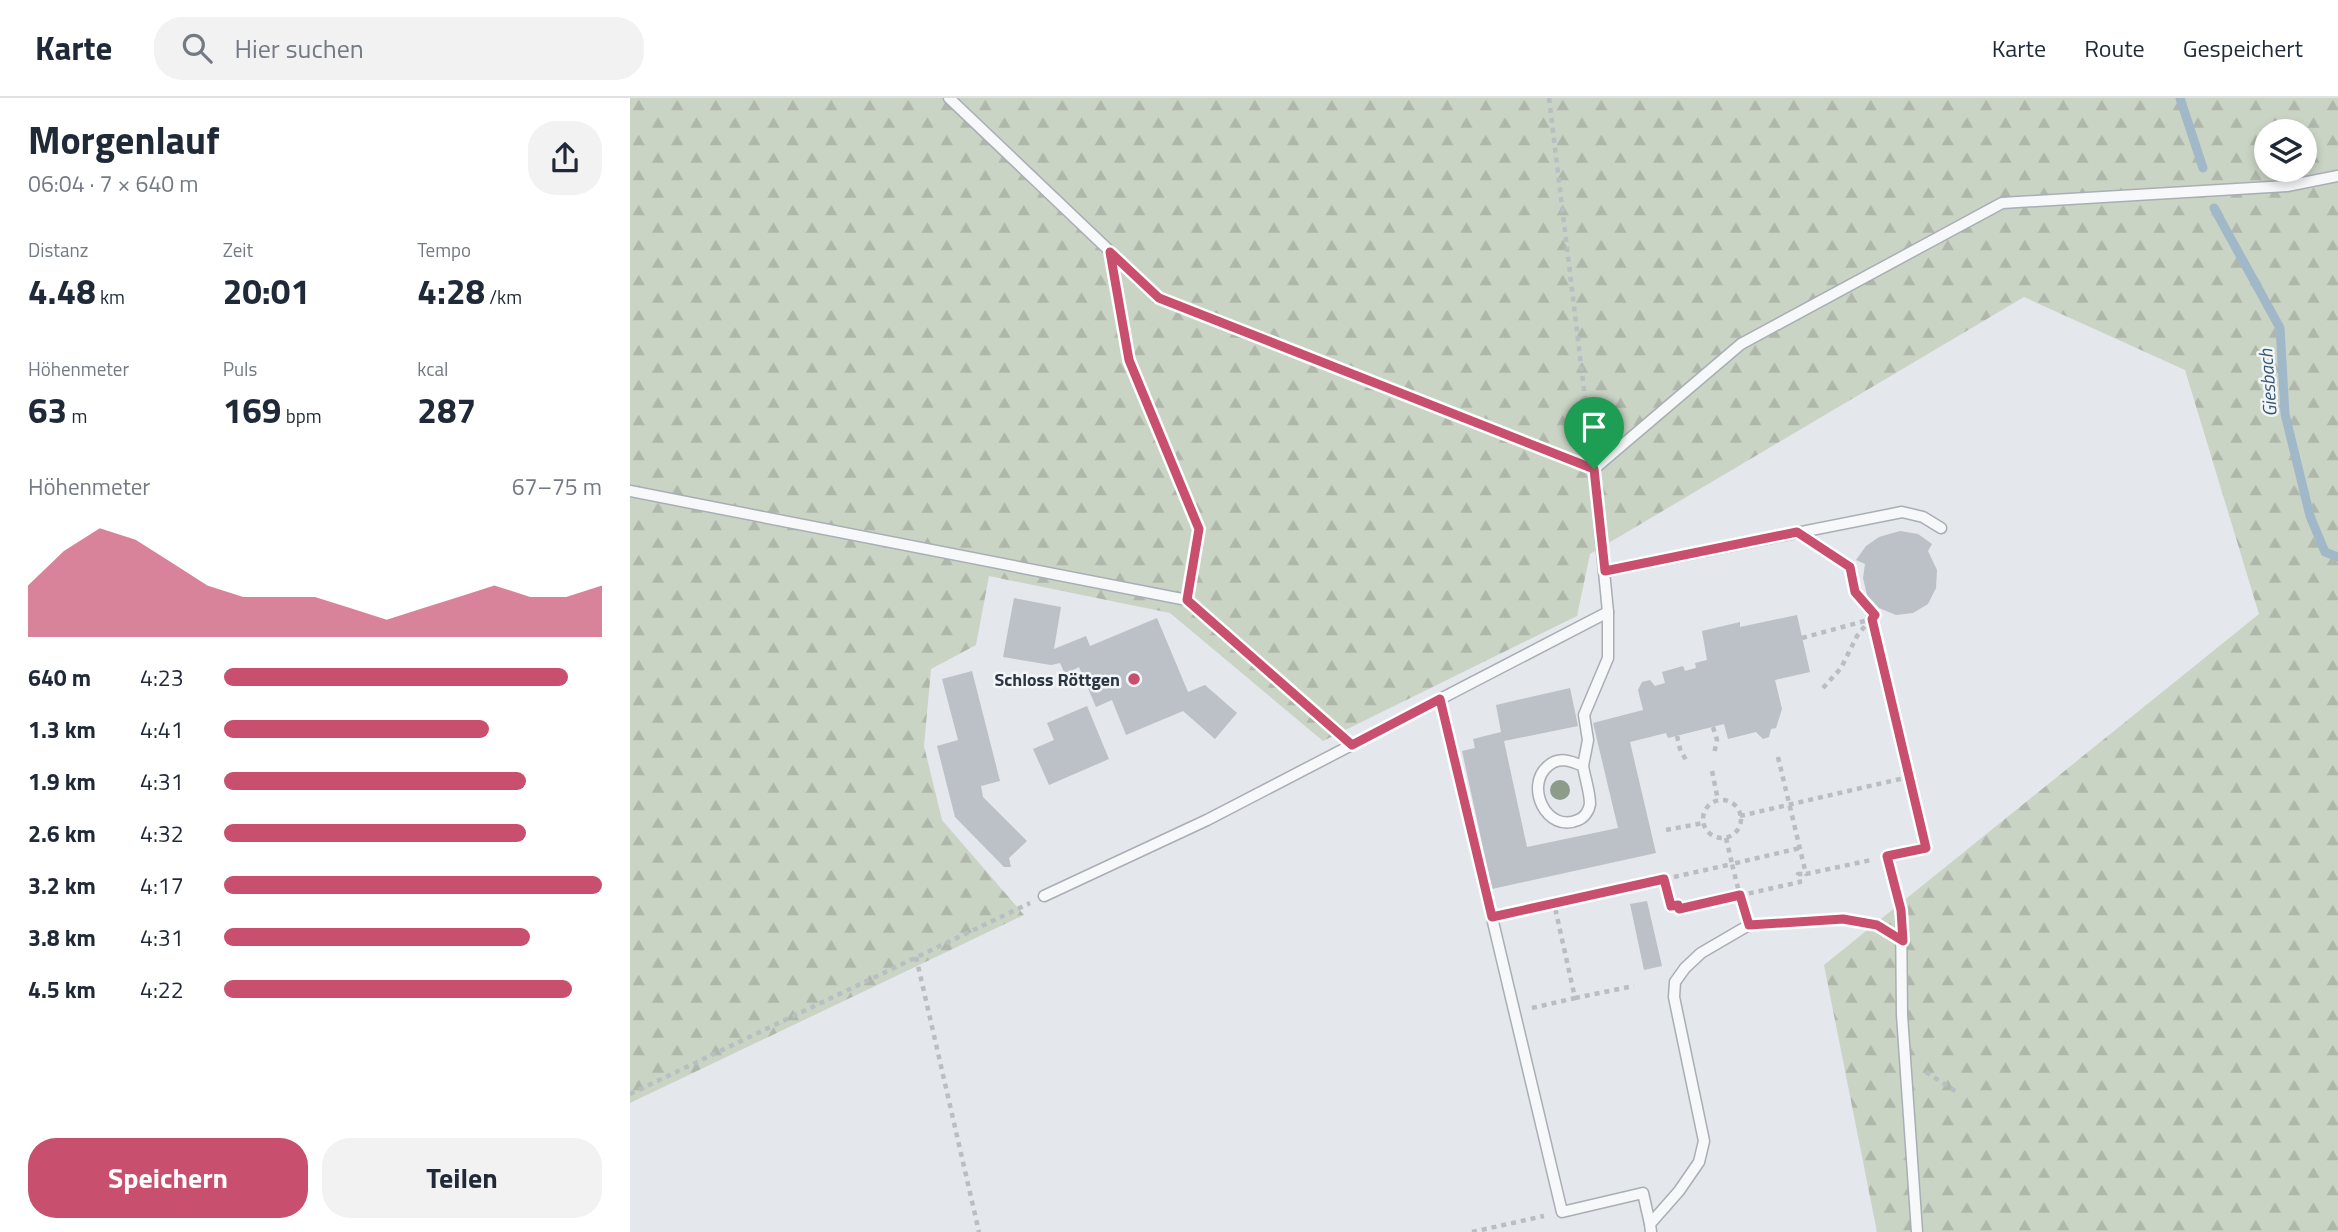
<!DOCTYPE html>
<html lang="de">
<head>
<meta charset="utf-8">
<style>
  :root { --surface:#fff; --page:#f2f2f3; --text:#1f2937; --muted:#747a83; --line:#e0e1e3; --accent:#c8506e }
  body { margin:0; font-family:"Titillium Web",sans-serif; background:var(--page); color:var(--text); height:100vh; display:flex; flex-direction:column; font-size:26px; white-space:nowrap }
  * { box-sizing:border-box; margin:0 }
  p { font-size:23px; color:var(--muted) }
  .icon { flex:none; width:38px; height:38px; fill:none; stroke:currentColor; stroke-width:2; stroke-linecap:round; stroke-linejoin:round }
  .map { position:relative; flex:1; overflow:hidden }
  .details { display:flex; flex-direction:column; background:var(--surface); width:630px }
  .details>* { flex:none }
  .fabs { position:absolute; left:1624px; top:21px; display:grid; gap:14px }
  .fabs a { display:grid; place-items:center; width:63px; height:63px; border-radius:50%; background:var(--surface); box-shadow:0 4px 10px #0003; font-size:35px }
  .pin { position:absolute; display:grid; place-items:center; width:60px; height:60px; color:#fff; margin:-72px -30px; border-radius:50% 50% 50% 0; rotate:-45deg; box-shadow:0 0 7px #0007 }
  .pin .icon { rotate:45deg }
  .round { display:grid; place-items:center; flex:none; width:74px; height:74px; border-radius:28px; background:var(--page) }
  .head { display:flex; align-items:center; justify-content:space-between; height:119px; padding:0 28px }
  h1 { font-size:38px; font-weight:700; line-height:52px }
  .figures { display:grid; grid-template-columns:repeat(3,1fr); gap:10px; height:119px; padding:7px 28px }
  .figures div { display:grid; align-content:center }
  .figures b { font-size:35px; font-weight:700 }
  .figures small { font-size:19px; font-weight:400 }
  .figures p { font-size:19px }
  .chart { height:196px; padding:14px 28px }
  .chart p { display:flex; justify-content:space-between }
  .chart svg { width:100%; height:126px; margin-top:7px; fill:var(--accent); opacity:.7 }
  .primary-button { display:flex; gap:14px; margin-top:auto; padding:14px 28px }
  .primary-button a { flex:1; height:80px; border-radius:28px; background:var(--accent); color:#fff; font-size:28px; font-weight:700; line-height:80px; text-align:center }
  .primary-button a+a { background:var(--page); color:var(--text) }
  ul { padding:0 28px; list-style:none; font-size:23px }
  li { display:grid; grid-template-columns:112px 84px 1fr; align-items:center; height:52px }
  li i { height:18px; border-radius:9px; background:var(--accent) }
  header { display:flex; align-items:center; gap:42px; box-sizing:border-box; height:98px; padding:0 35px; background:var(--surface); border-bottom:2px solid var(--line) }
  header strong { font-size:33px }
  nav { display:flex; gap:38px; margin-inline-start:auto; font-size:24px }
  .search { width:490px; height:63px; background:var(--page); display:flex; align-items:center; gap:18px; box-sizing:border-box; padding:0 24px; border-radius:28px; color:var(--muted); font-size:26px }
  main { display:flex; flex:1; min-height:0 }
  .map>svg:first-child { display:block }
  .forest { fill:url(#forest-firs); fill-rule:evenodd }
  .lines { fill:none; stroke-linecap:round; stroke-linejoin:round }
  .stream { stroke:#a1b8c9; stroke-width:9 }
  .building { fill:#bbc1c7 }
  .service-casing { stroke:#a9aeb5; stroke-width:13 }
  .path { stroke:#b9bec2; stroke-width:4.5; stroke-dasharray:5 5; stroke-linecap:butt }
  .service { stroke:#f6f8f9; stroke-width:10 }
  .tree { fill:#8c9b8a }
  .route-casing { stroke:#fff; stroke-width:14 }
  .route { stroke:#c8506e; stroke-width:9 }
  .poi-dot { fill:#c8506e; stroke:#f3f6f8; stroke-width:2.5 }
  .labels { text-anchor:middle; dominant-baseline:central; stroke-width:5; stroke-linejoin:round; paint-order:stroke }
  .poi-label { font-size:18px; font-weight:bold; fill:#2c3642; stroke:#f3f6f8; text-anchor:end }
  .water-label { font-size:19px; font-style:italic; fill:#385974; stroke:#f3f6f8 }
</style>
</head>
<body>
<header>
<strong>Karte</strong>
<div class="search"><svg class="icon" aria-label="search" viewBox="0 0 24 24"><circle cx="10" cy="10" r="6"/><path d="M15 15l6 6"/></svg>Hier suchen</div>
<nav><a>Karte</a><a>Route</a><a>Gespeichert</a></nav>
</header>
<main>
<section class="details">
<div class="head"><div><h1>Morgenlauf</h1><p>06:04 · 7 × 640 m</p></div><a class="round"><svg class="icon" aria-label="share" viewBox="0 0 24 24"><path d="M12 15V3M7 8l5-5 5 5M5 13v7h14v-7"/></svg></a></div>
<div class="figures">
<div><p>Distanz</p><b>4.48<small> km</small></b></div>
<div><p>Zeit</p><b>20:01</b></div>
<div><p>Tempo</p><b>4:28<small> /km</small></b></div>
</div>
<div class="figures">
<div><p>Höhenmeter</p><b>63<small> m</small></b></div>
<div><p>Puls</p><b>169<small> bpm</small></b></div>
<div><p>kcal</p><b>287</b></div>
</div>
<div class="chart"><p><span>Höhenmeter</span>67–75 m</p>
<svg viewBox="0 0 160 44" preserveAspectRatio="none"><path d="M0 44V26L10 14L20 6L30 10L40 18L50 26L60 30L70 30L80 30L90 34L100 38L110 34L120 30L130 26L140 30L150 30L160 26V44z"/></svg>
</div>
<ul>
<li><b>640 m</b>4:23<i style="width:91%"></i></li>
<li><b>1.3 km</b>4:41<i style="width:70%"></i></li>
<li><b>1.9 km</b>4:31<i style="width:80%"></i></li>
<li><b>2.6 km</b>4:32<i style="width:80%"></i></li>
<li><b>3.2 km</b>4:17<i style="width:100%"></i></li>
<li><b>3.8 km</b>4:31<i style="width:81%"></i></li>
<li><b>4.5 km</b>4:22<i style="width:92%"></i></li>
</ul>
<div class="primary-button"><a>Speichern</a><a>Teilen</a></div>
</section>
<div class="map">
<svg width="1708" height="1134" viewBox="0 0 1708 1134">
  <defs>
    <pattern id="forest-firs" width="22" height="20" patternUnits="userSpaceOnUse" patternTransform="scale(1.75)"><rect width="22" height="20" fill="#cad4c5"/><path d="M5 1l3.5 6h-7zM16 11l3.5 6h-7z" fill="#aeb7aa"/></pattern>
  </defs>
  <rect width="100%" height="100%" fill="#e4e7eb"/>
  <path class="forest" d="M0 0H1708V1134H1247L1194 867 1629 516 1555 272 1394 199 960 456 947 518 693 643 540 515 359 478 346 547 301 571 294 648 312 722 394 817 0 1005ZM1636 33H1675V72H1636Z"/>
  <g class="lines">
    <g class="stream">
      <path d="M1550 0 1573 70"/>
      <path d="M1584 110 1650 230 1655 316 1680 418 1695 454 1708 459"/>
    </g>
  </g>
  <g class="building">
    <path d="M1270 433 1288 436 1302 446 1298 453 1307 472 1306 490 1298 506 1283 515 1266 517 1249 510 1237 497 1233 480 1235 466 1226 462 1236 448 1249 439Z"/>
    <path d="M384 500 431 509 424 551 456 538 460 548 527 520 558 594 575 587 607 615 585 641 553 613 496 637 482 602 466 609 449 569 435 576 430 565 421 567 373 559Z"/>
    <path d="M1167 517 1180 574 1145 582 1152 611 1146 630 1141 631 1139 639 1133 641 1126 634 1098 641 1094 626 1038 640 1036 635 1000 644 1026 755 862 791 832 653 845 650 843 641 871 634 866 607 940 590 948 628 874 643 897 749 988 730 963 625 1013 612 1008 592 1012 584 1020 582 1025 588 1035 585 1032 574 1053 568 1055 573 1066 570 1065 565 1077 562 1072 533 1110 524V529Z"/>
    <path d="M342 573 370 683 351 688 353 699 397 743 379 760 381 769H374L325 719 307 648 328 642 312 581Z"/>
    <path d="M457 608 479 661 419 687 403 651 424 642 417 625Z"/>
    <path d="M1017 803 1032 868 1014 872 1000 806Z"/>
  </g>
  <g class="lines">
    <defs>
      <g id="service">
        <path d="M319 0 529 200 964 371"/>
        <path d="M480 154 499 262 569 431 557 502 722 647"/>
        <path d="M0 393 557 502"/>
        <path d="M975 473 1272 414 1293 419 1311 430"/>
        <path d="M810 601 932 1114 1013 1095 1020 1126"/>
        <path d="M953 668C955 680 960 694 960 706 959 713 954 720 948 722 917 736 894 688 918 668 929 658 941 663 953 668L958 642 954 617 978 560V514"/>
        <path d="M1257 758 1271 812 1272 917 1287 1134"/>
        <path d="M414 798 577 722 978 514 964 371 1111 246 1372 105 1657 88 1708 78"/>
        <path d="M1021 1134 1020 1126 1049 1093 1069 1064 1074 1043 1044 899 1045 884 1055 870 1071 855 1119 827 1213 821 1247 827 1273 843"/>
      </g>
    </defs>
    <use href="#service" class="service-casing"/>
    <g class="path">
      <path d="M919 0 961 350"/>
      <path d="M1191 450 1220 469 1225 494 1245 517"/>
      <path d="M1172 540 1242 521 1296 750 1273 755"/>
      <path d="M1193 590 1211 570 1227 538 1249 510"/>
      <path d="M1083 629 1087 642 1084 656"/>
      <path d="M1047 638 1050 651 1056 662"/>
      <path d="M1148 659 1176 776 1241 762"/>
      <path d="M1082 673 1088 702"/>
      <circle cx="1092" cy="721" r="19"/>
      <path d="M1110 718 1279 679"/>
      <path d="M1036 732 1073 725"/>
      <path d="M1096 740 1102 766 1170 750"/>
      <path d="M1034 781 1041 808 1047 807 1049 811 1170 784 1168 776H1176"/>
      <path d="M878 816 1102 766 1113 810"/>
      <path d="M286 859 349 1134"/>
      <path d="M945 900 1004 888"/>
      <path d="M902 910 945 900 924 805"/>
      <path d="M1296 974 1328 995"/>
      <path d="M0 996 400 805"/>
      <path d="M842 1134 914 1118"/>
    </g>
    <use href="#service" class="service"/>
  </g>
  <circle class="tree" cx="930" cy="692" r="10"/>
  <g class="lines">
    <defs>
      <path id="route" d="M480 154 529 200 964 371 975 473 1167 434 1220 469 1225 494 1245 517 1242 521 1296 750 1257 758 1271 812 1273 843 1247 827 1213 821 1119 827 1110 797 1049 811 1048 807 1041 808 1034 781 862 819 810 601 722 647 557 502 569 431 499 262Z"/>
    </defs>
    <use href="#route" class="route-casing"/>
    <use href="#route" class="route"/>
  </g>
  <circle class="poi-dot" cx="504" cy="581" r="7"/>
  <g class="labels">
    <g class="poi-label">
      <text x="490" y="581">Schloss Röttgen</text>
    </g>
    <g class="water-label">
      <text transform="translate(1637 285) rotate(-94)">Giesbach</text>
    </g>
  </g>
</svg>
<div class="fabs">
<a><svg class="icon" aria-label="layers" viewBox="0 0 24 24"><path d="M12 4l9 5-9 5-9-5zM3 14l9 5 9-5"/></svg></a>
</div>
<div class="pin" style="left:964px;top:371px;background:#1e9e55"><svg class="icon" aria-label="arrive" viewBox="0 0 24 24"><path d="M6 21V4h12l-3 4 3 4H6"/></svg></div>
</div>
</main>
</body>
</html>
